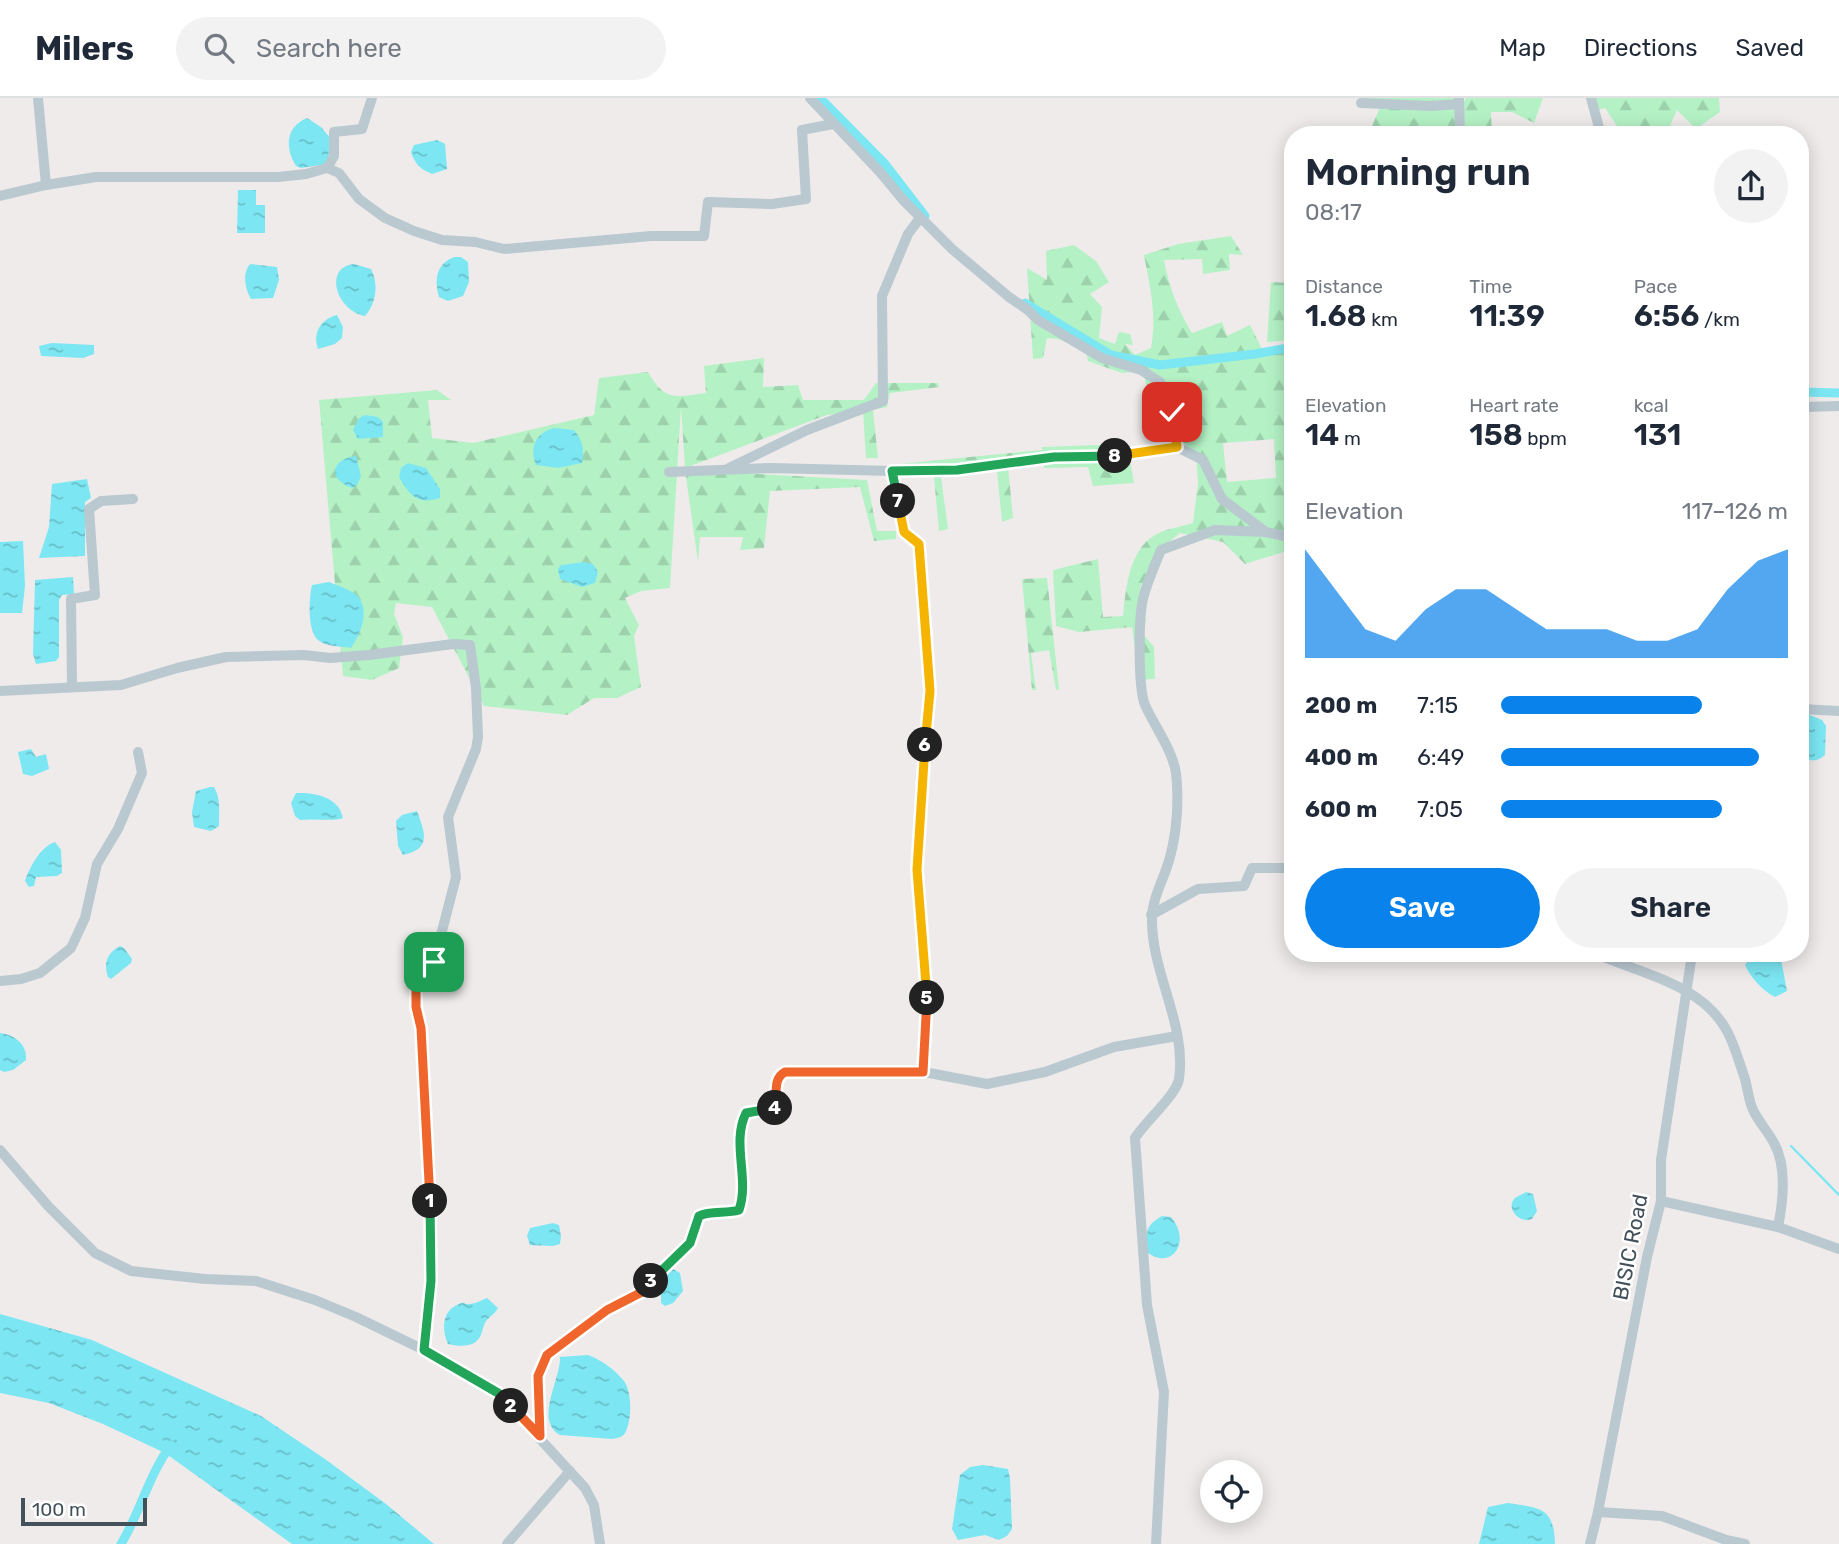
<!DOCTYPE html>
<html lang="en">
<head>
<meta charset="utf-8">
<style>
  :root { --surface:#fff; --page:#f2f2f3; --text:#1f2937; --muted:#747a83; --line:#e0e1e3; --accent:#0983eb }
  body { margin:0; font-family:Rubik,sans-serif; background:var(--page); color:var(--text); height:100vh; display:flex; flex-direction:column; font-size:26px; white-space:nowrap }
  * { box-sizing:border-box; margin:0 }
  p { font-size:23px; color:var(--muted) }
  .icon { flex:none; width:38px; height:38px; fill:none; stroke:currentColor; stroke-width:2; stroke-linecap:round; stroke-linejoin:round }
  .map { position:relative; flex:1; overflow:hidden }
  .drawer { position:absolute; left:1284px; top:28px; width:525px; height:836px; display:flex; flex-direction:column; background:var(--surface); border-radius:28px; box-shadow:0 4px 18px #0003 }
  .drawer>* { flex:none }
  .fabs { position:absolute; left:1200px; top:1362px; display:grid; gap:14px }
  .fabs a { display:grid; place-items:center; width:63px; height:63px; border-radius:50%; background:var(--surface); box-shadow:0 4px 18px #0003; font-size:35px }
  .scale { position:absolute; left:21px; bottom:18px; width:126px; box-sizing:border-box; padding-left:7px; border:4px solid #42515a; border-top:0; font-size:19px; line-height:24px; white-space:nowrap; color:#42515a; -webkit-text-stroke:5px #fff; paint-order:stroke }
  .pin { position:absolute; display:grid; place-items:center; width:60px; height:60px; color:#fff; margin:-30px; border-radius:14px; box-shadow:0 4px 10px #0006 }
  .km { position:absolute; width:35px; height:35px; margin:-18px; border-radius:50%; background:#222; color:#fff; font-size:19px; line-height:35px; text-align:center }
  .round { display:grid; place-items:center; flex:none; width:74px; height:74px; border-radius:37px; background:var(--page) }
  .overview { display:flex; align-items:center; justify-content:space-between; height:119px; padding:0 21px }
  h1 { font-size:38px; font-weight:600; line-height:52px }
  .stats { display:grid; grid-template-columns:repeat(3,1fr); gap:10px; height:119px; padding:7px 21px }
  .stats div { display:grid; align-content:center }
  .stats b { font-size:30px; font-weight:600 }
  .stats small { font-size:19px; font-weight:400 }
  .stats p { font-size:19px }
  .chart { height:196px; padding:14px 21px }
  .chart p { display:flex; justify-content:space-between }
  .chart svg { width:100%; height:126px; margin-top:7px; fill:var(--accent); opacity:.7 }
  .cta { display:flex; gap:14px; margin-top:auto; padding:14px 21px }
  .cta a { flex:1; height:80px; border-radius:42px; background:var(--accent); color:#fff; font-size:28px; font-weight:600; line-height:80px; text-align:center }
  .cta a+a { background:var(--page); color:var(--text) }
  ul { padding:0 21px; list-style:none; font-size:23px }
  li { display:grid; grid-template-columns:112px 84px 1fr; align-items:center; height:52px }
  li i { height:18px; border-radius:9px; background:var(--accent) }
  header { display:flex; align-items:center; gap:42px; box-sizing:border-box; height:98px; padding:0 35px; background:var(--surface); border-bottom:2px solid var(--line) }
  header strong { font-size:33px }
  nav { display:flex; gap:38px; margin-inline-start:auto; font-size:24px }
  .search { width:490px; height:63px; background:var(--page); display:flex; align-items:center; gap:18px; box-sizing:border-box; padding:0 24px; border-radius:38px; color:var(--muted); font-size:26px }
  .map>svg:first-child { display:block }
  .forest { fill:url(#forest-firs); fill-rule:evenodd }
  .water { fill:url(#water-ripples) }
  .lines { fill:none; stroke-linecap:round; stroke-linejoin:round }
  .stream { stroke:#7ce7f3; stroke-width:2.5 }
  .canal { stroke:#7ce7f3; stroke-width:9 }
  .minor { stroke:#bac8d0; stroke-width:10 }
  .split-1-casing { stroke:#fff; stroke-width:14 }
  .split-2-casing { stroke:#fff; stroke-width:14 }
  .split-3-casing { stroke:#fff; stroke-width:14 }
  .split-4-casing { stroke:#fff; stroke-width:14 }
  .split-5-casing { stroke:#fff; stroke-width:14 }
  .split-6-casing { stroke:#fff; stroke-width:14 }
  .split-7-casing { stroke:#fff; stroke-width:14 }
  .split-8-casing { stroke:#fff; stroke-width:14 }
  .split-9-casing { stroke:#fff; stroke-width:14 }
  .split-1 { stroke:#f0652b; stroke-width:9 }
  .split-2 { stroke:#22a559; stroke-width:9 }
  .split-3 { stroke:#f0652b; stroke-width:9 }
  .split-4 { stroke:#22a559; stroke-width:9 }
  .split-5 { stroke:#f0652b; stroke-width:9 }
  .split-6 { stroke:#f5b400; stroke-width:9 }
  .split-7 { stroke:#f5b400; stroke-width:9 }
  .split-8 { stroke:#22a559; stroke-width:9 }
  .split-9 { stroke:#f5b400; stroke-width:9 }
  .labels { text-anchor:middle; dominant-baseline:central; stroke-width:5; stroke-linejoin:round; paint-order:stroke }
  .street-label { font-size:21px; fill:#42515a; stroke:#fff }
</style>
</head>
<body>
<header>
<strong>Milers</strong>
<div class="search"><svg class="icon" aria-label="search" viewBox="0 0 24 24"><circle cx="10" cy="10" r="6"/><path d="M15 15l6 6"/></svg>Search here</div>
<nav><a>Map</a><a>Directions</a><a>Saved</a></nav>
</header>
<div class="map">
<svg width="1839" height="1446" viewBox="0 0 1839 1446">
  <defs>
    <pattern id="forest-firs" width="22" height="20" patternUnits="userSpaceOnUse" patternTransform="scale(1.75)"><rect width="22" height="20" fill="#b4f2c5"/><path d="M5 1l3.5 6h-7zM16 11l3.5 6h-7z" fill="#9cd1ac"/></pattern>
    <pattern id="water-ripples" width="26" height="14" patternUnits="userSpaceOnUse" patternTransform="scale(1.75)"><rect width="26" height="14" fill="#7ce7f3"/><path d="M2 4q2-2 4 0t4 0M15 11q2-2 4 0t4 0" fill="none" stroke="#67bec8"/></pattern>
  </defs>
  <rect width="100%" height="100%" fill="#efebeb"/>
  <g class="forest">
    <path d="M1364 0H1459V12L1466 0H1543L1534 25 1512 14H1491L1492 37H1347L1369 35 1381 7Z"/>
    <path d="M1594 0H1719L1720 14 1696 31 1677 12 1666 37H1623L1605 10 1597 12Z"/>
    <path d="M1231 138 1243 157 1229 156 1230 172 1203 176 1202 161 1164 162C1169 189 1178 212 1192 235L1222 224 1227 238 1250 227 1263 253 1293 249V284L1286 285 1285 323 1293 322V451L1245 466 1223 444 1180 435 1158 453 1154 472 1141 487 1138 508 1146 521 1143 536 1154 549 1155 581 1139 582 1132 529 1079 534 1056 528 1053 472 1098 461 1103 519 1123 518C1126 489 1129 447 1161 434 1171 430 1183 428 1193 425L1198 385 1196 356 1176 339 1165 347V332L1156 331 1143 273 1122 275 1088 263 1086 252 1058 241 1047 240 1043 260 1033 261 1027 170 1047 182 1046 153 1074 147 1096 163 1109 184 1090 196 1102 209 1099 240 1115 246 1119 234 1130 236 1133 247 1125 246 1135 257 1151 250C1157 218 1150 189 1144 157L1178 146ZM1274 341 1276 380 1227 384 1223 345Z"/>
    <path d="M1271 184 1293 185V242L1267 244Z"/>
    <path d="M764 260 763 289 798 287 803 302H864L876 285H938L939 289 890 295 887 309 873 312 878 360H866L863 313 827 317 685 370 681 309 670 490 641 493 625 500 639 527 634 538 641 589 617 600H594L567 617 484 608 432 509 396 505 394 516 403 539 399 570 372 582 343 578 319 302 437 292 451 302H428L432 340 473 345 594 317 599 280 648 274C665 304 676 299 706 295L704 268Z"/>
    <path d="M1127 346 1134 385 1093 388 1088 369 1044 370V365L1008 369 1013 420 1002 424 997 373 940 372 948 431 939 433 934 379 905 371 899 366 1042 352V349Z"/>
    <path d="M685 372 867 382 877 433H896V441L874 443 860 389 770 393 764 450 740 452 743 439H700L698 464Z"/>
    <path d="M1047 480 1059 591 1056 592 1049 552 1031 555 1036 592H1032L1022 481Z"/>
  </g>
  <g class="water">
    <path d="M307 20 321 29 331 41 327 66 301 70 296 68C285 50 285 29 307 20Z"/>
    <path d="M437 42 445 46 447 71 432 76C420 71 415 66 411 54L414 47Z"/>
    <path d="M238 92H256V107H265V135H237Z"/>
    <path d="M454 159H461L468 164 469 184 463 198 448 203 439 199C434 182 436 166 454 159Z"/>
    <path d="M250 166 277 169 279 182 273 200 251 201C245 191 242 175 250 166Z"/>
    <path d="M354 166 371 171C379 187 376 205 365 218 336 213 323 169 354 166Z"/>
    <path d="M337 217 343 229 342 240 335 246 318 251C312 235 321 221 337 217Z"/>
    <path d="M52 245 94 247V256L83 260 41 258 39 248Z"/>
    <path d="M365 317 378 319 383 324V339L358 341 353 332 359 320Z"/>
    <path d="M554 330 574 332C583 343 584 351 582 365L558 370 536 367C529 349 536 335 554 330Z"/>
    <path d="M356 358 361 378 357 387 352 390C327 381 331 361 356 358Z"/>
    <path d="M408 365 426 370 440 391V400C419 407 410 399 399 379L401 370Z"/>
    <path d="M87 381 91 400 85 404V458L39 460 49 429 52 386Z"/>
    <path d="M23 443 25 488 22 515H0V444Z"/>
    <path d="M584 464 593 466 598 474 595 485 582 489 560 481 558 471 561 467Z"/>
    <path d="M73 479 74 496 62 497 59 502V559L56 563 36 566 33 556 35 482Z"/>
    <path d="M329 484C338 488 354 492 360 501 369 517 360 537 351 550 341 548 326 549 318 542 307 532 309 500 312 487Z"/>
    <path d="M1805 615 1822 622 1826 628 1825 657C1819 662 1814 664 1806 661L1804 657 1801 617Z"/>
    <path d="M31 651 36 659 46 656 49 671 32 678 23 676 18 654Z"/>
    <path d="M210 689H214C221 700 219 716 219 728L211 733 194 729 192 714 196 693Z"/>
    <path d="M296 695C315 694 339 699 343 720 331 724 314 720 300 722L295 718 291 705Z"/>
    <path d="M417 713C425 735 432 751 403 757L398 748 396 723 402 717Z"/>
    <path d="M55 744 61 752 62 775 57 778 36 779 34 788 29 789 25 783C29 770 41 748 55 744Z"/>
    <path d="M120 848 124 850 132 861 131 865 111 881 108 879C103 865 107 855 120 848Z"/>
    <path d="M1766 856H1780L1787 893 1775 899C1763 893 1750 879 1745 867L1749 862Z"/>
    <path d="M0 935C15 937 27 946 26 962L13 972 4 974 0 972Z"/>
    <path d="M1526 1094 1533 1096 1537 1113 1532 1121C1519 1126 1505 1110 1515 1100 1516 1099 1525 1095 1526 1094Z"/>
    <path d="M1162 1118 1171 1119C1192 1144 1172 1172 1148 1155 1147 1135 1143 1129 1162 1118Z"/>
    <path d="M553 1125 559 1127 561 1138 560 1146 553 1148 530 1147 527 1138 530 1130Z"/>
    <path d="M673 1171 680 1175 683 1193 673 1205 665 1208 661 1205V1190L658 1182Z"/>
    <path d="M487 1200 498 1210C494 1217 490 1218 486 1223 484 1226 483 1230 482 1234 477 1250 462 1249 448 1246 442 1232 441 1213 459 1206 468 1203 461 1207 470 1206 475 1206 482 1202 487 1200Z"/>
    <path d="M0 1216 92 1242 261 1318 325 1361 386 1406 434 1446H292L165 1355 103 1326 49 1305 0 1295Z"/>
    <path d="M588 1257C602 1262 615 1272 624 1283 632 1294 632 1321 626 1333 624 1339 618 1340 612 1341L560 1337C534 1322 561 1281 560 1259Z"/>
    <path d="M983 1367 1008 1371 1010 1380 1012 1431 1007 1438 999 1442 985 1437 958 1442 952 1431 960 1377 970 1369Z"/>
    <path d="M1508 1405C1539 1410 1554 1408 1555 1446H1479L1488 1409Z"/>
  </g>
  <g class="lines">
    <path class="stream" d="M1791 1048 1839 1097"/>
    <g class="canal">
      <path d="M820 0 885 66 925 118"/>
      <path d="M1025 205 1111 257 1160 267 1255 256 1293 249"/>
      <path d="M1801 294 1839 295"/>
      <path d="M121 1446C140 1415 149 1376 171 1347"/>
    </g>
    <g class="minor">
      <path d="M38 0 46 87"/>
      <path d="M810 0 880 74 904 103 952 151 1009 199 1028 212 1038 222 1102 260 1141 272 1160 284 1172 314 1177 349"/>
      <path d="M1591 0 1601 37"/>
      <path d="M1459 1 1460 37"/>
      <path d="M1361 5 1431 8 1459 6"/>
      <path d="M327 70 334 58V34L362 31 372 0"/>
      <path d="M0 98 46 87 96 79H278L306 76 327 70 339 75 359 101 385 120 414 133 442 142 475 144 504 151 651 138H704L708 104 772 106 806 101 802 32 833 26"/>
      <path d="M1801 348 1803 309 1839 308"/>
      <path d="M729 370 807 332 883 303 882 198 908 136 920 120"/>
      <path d="M893 373 904 434 919 446 930 593 917 772 927 899 924 974"/>
      <path d="M669 374 770 370 893 373 957 372 1054 359 1107 360 1177 349 1203 362 1222 401 1266 434"/>
      <path d="M72 588 71 501 95 497 89 411 101 403 133 401"/>
      <path d="M0 593 121 587 177 570 226 559 304 557 330 560 369 557 453 546 470 547 476 590 478 639 476 651 448 719 456 779 434 864 420 866 416 871V910L421 930 429 1064 431 1183 424 1252"/>
      <path d="M1801 611 1839 613"/>
      <path d="M1151 817 1198 791 1244 788 1252 770H1293"/>
      <path d="M1596 856C1640 875 1702 886 1727 933 1734 946 1739 963 1744 978 1748 989 1748 1003 1754 1014 1760 1025 1768 1034 1774 1045 1787 1068 1783 1104 1778 1129"/>
      <path d="M0 883 21 881 40 875 71 850 85 820 97 766 118 731 142 675 138 654"/>
      <path d="M0 1052 49 1109 95 1155 131 1173 205 1181 256 1183 315 1202 356 1219 424 1252 498 1295 585 1390 594 1407 600 1446"/>
      <path d="M1661 1103 1778 1129 1839 1151"/>
      <path d="M540 1338 538 1278 547 1257 607 1212 642 1194 690 1145 699 1118C711 1112 726 1116 739 1112 750 1081 732 1045 746 1015L776 1010C778 997 774 986 781 976L924 974 987 986 1045 974 1114 949 1177 938"/>
      <path d="M1598 1414 1662 1418 1726 1442 1745 1446"/>
      <path d="M507 1446 570 1373"/>
      <path d="M1156 1446 1164 1294 1147 1207 1135 1040C1145 1024 1177 996 1179 981 1187 926 1151 875 1152 820 1152 800 1165 779 1170 759 1177 734 1179 701 1176 675 1172 651 1155 629 1145 607 1138 590 1138 516 1144 497 1148 482 1155 467 1161 452L1215 432 1266 434 1293 440"/>
      <path d="M1590 1446 1598 1414 1647 1159 1661 1103V1062L1692 856"/>
    </g>
  </g>
  <g class="lines">
    <defs>
      <path id="split-1" d="M430 1103 421 930 416 909V871L420 866 434 864"/>
      <path id="split-2" d="M430 1103 431 1183 424 1252 498 1295 511 1308"/>
      <path id="split-3" d="M511 1308 540 1338 538 1278 547 1257 607 1212 642 1194 651 1183"/>
      <path id="split-4" d="M651 1183 690 1145 699 1118C711 1112 726 1116 739 1112 750 1081 731 1045 746 1015L775 1010"/>
      <path id="split-5" d="M775 1010C778 997 772 981 785 974H923L927 900"/>
      <path id="split-6" d="M925 647 917 772 927 900"/>
      <path id="split-7" d="M898 403 904 434 919 446 930 593 925 647"/>
      <path id="split-8" d="M898 403 892 373 957 372 1054 359 1115 358"/>
      <path id="split-9" d="M1115 358 1177 349 1172 314"/>
    </defs>
    <use href="#split-1" class="split-1-casing"/>
    <use href="#split-2" class="split-2-casing"/>
    <use href="#split-3" class="split-3-casing"/>
    <use href="#split-4" class="split-4-casing"/>
    <use href="#split-5" class="split-5-casing"/>
    <use href="#split-6" class="split-6-casing"/>
    <use href="#split-7" class="split-7-casing"/>
    <use href="#split-8" class="split-8-casing"/>
    <use href="#split-9" class="split-9-casing"/>
    <use href="#split-1" class="split-1"/>
    <use href="#split-2" class="split-2"/>
    <use href="#split-3" class="split-3"/>
    <use href="#split-4" class="split-4"/>
    <use href="#split-5" class="split-5"/>
    <use href="#split-6" class="split-6"/>
    <use href="#split-7" class="split-7"/>
    <use href="#split-8" class="split-8"/>
    <use href="#split-9" class="split-9"/>
  </g>
  <g class="labels">
    <g class="street-label">
      <text transform="translate(1630 1149) rotate(-79)">BISIC Road</text>
    </g>
  </g>
</svg>
<div class="fabs">
<a><svg class="icon" aria-label="locate" viewBox="0 0 24 24"><circle cx="12" cy="12" r="6"/><path d="M12 2v4M12 18v4M2 12h4M18 12h4"/></svg></a>
</div>
<div class="scale">100 m</div>
<div class="pin" style="left:434px;top:864px;background:#1e9e55"><svg class="icon" aria-label="arrive" viewBox="0 0 24 24"><path d="M6 21V4h12l-3 4 3 4H6"/></svg></div>
<div class="pin" style="left:1172px;top:314px;background:#d93025"><svg class="icon" aria-label="check" viewBox="0 0 24 24"><path d="M5 12l5 5 9-10"/></svg></div>
<b class="km" style="left:430px;top:1103px">1</b>
<b class="km" style="left:511px;top:1308px">2</b>
<b class="km" style="left:651px;top:1183px">3</b>
<b class="km" style="left:775px;top:1010px">4</b>
<b class="km" style="left:927px;top:900px">5</b>
<b class="km" style="left:925px;top:647px">6</b>
<b class="km" style="left:898px;top:403px">7</b>
<b class="km" style="left:1115px;top:358px">8</b>
<section class="drawer">
<div class="overview"><div><h1>Morning run</h1><p>08:17</p></div><a class="round"><svg class="icon" aria-label="share" viewBox="0 0 24 24"><path d="M12 15V3M7 8l5-5 5 5M5 13v7h14v-7"/></svg></a></div>
<div class="stats">
<div><p>Distance</p><b>1.68<small> km</small></b></div>
<div><p>Time</p><b>11:39</b></div>
<div><p>Pace</p><b>6:56<small> /km</small></b></div>
</div>
<div class="stats">
<div><p>Elevation</p><b>14<small> m</small></b></div>
<div><p>Heart rate</p><b>158<small> bpm</small></b></div>
<div><p>kcal</p><b>131</b></div>
</div>
<div class="chart"><p><span>Elevation</span>117–126 m</p>
<svg viewBox="0 0 160 44" preserveAspectRatio="none"><path d="M0 44V6L10 20L20 34L30 38L40 27L50 20L60 20L70 27L80 34L90 34L100 34L110 38L120 38L130 34L140 20L150 10L160 6V44z"/></svg>
</div>
<ul>
<li><b>200 m</b>7:15<i style="width:70%"></i></li>
<li><b>400 m</b>6:49<i style="width:90%"></i></li>
<li><b>600 m</b>7:05<i style="width:77%"></i></li>
</ul>
<div class="cta"><a>Save</a><a>Share</a></div>
</section>
</div>
</body>
</html>
